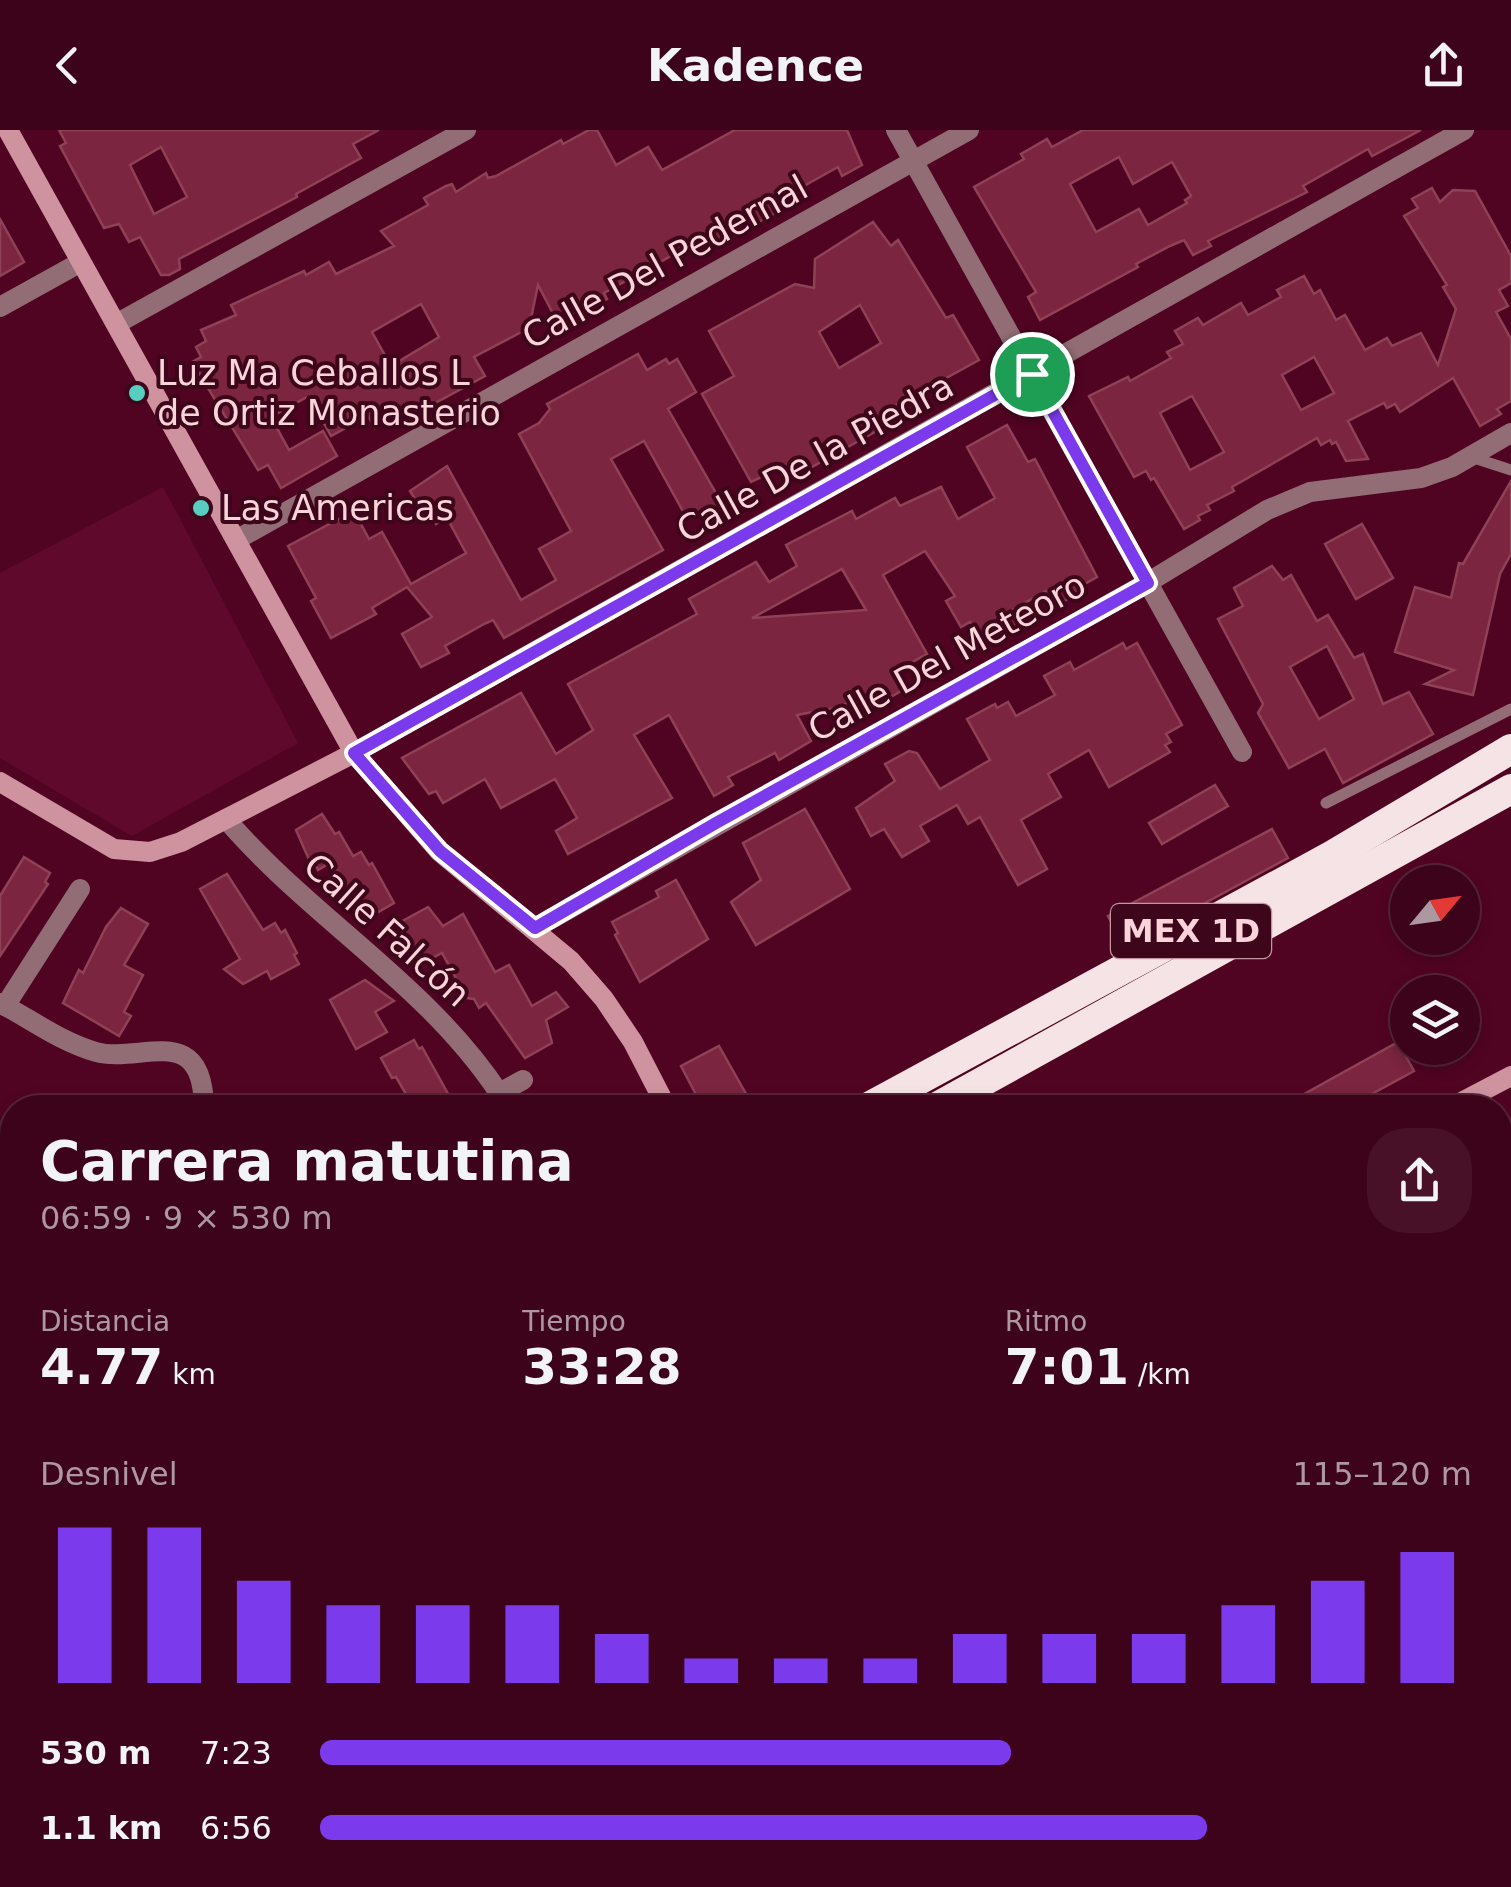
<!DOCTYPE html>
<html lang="es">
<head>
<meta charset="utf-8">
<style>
  :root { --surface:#3d031a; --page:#481127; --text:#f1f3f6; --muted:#ad98a2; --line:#562539; --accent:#7c3aed }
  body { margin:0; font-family:"DejaVu Sans",sans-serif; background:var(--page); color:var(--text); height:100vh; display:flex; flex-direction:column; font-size:38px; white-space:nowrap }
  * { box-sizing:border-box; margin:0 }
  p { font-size:32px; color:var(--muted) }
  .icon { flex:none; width:55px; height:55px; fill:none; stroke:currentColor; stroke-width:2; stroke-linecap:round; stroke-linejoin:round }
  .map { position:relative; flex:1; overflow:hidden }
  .panel { position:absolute; left:0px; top:965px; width:1512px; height:792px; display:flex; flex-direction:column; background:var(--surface); border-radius:40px 40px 0 0; box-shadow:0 5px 15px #0003,0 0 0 2px var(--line) }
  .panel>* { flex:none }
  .needle { width:65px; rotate:61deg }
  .buttons { position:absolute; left:1390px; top:735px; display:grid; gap:20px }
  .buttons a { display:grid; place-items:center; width:90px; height:90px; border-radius:50%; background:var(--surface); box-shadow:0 5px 15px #0003,0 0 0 2px var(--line); font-size:50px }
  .pin { position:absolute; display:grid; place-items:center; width:85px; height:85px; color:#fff; margin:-42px; border:5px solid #fff; border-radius:50%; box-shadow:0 2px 10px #0007 }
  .round { display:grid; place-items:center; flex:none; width:105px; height:105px; border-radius:40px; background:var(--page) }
  .overview { display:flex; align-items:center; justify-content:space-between; height:170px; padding:0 40px }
  h1 { font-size:55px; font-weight:700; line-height:75px }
  .metrics { display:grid; grid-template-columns:repeat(3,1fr); gap:15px; height:170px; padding:10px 40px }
  .metrics div { display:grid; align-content:center }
  .metrics b { font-size:50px; font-weight:700 }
  .metrics small { font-size:28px; font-weight:400 }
  .metrics p { font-size:28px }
  .chart { height:280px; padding:20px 40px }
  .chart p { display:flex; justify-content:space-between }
  .chart svg { width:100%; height:180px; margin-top:10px; stroke:var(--accent); stroke-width:6 }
  ul { padding:0 40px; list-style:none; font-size:32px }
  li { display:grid; grid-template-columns:160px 120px 1fr; align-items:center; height:75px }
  li i { height:25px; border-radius:12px; background:var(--accent) }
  header { display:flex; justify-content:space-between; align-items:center; height:130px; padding:0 40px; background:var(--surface); font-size:45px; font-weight:700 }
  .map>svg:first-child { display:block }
  .built { fill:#5f0a2c }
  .building { fill:#7b2540; stroke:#8f4156; stroke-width:2.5; fill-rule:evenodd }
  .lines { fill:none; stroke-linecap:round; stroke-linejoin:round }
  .lane { stroke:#926d75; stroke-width:11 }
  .street { stroke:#926d75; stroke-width:20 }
  .secondary { stroke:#ce939f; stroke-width:20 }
  .highway { stroke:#f6e3e6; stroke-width:30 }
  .route-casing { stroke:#fff; stroke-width:20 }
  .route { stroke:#7c3aed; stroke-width:12 }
  .poi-dot { fill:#57cec1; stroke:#3e061a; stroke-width:4 }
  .labels { text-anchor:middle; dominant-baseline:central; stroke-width:8; stroke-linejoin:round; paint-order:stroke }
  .shield { fill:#3e061a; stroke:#c296a1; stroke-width:2.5 }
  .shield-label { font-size:32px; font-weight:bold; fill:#fad4db }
  .street-label { font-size:35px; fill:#fad4db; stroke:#3e061a }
  .poi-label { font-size:35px; fill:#fad4db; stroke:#3e061a; text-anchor:start }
</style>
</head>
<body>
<header><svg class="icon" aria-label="back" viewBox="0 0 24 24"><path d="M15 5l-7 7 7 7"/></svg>Kadence<svg class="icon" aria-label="share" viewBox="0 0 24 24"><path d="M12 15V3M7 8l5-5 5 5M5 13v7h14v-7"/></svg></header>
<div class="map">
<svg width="1511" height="1757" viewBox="0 0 1511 1757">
  <rect width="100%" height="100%" fill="#510422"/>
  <path class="built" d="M163 357 298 613 132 706 0 628V443Z"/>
  <g class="building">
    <path d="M59 0H379L353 14 361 28 296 64 297 67 179 129 180 139 169 145H161L140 107 129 112 119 94 104 98 60 16 66 13ZM161 17 187 67 154 84 130 35Z"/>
    <path d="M589 0H597L616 35 648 17 662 40 735 0H847L862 35 842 46 838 37 804 56 807 62 782 75 784 78 707 121 700 110 604 163 607 169 559 195 538 155 529 198 474 227 485 246 424 279 420 273 375 298 368 286 331 306 309 266 271 287 289 320 323 301 337 326 281 358 268 335 258 340 192 232 201 227 196 217 206 211 201 200 236 185 231 175 304 141 306 145 329 132 336 144 394 116 381 101 428 75 424 68 446 56 452 54 456 62 486 43 488 48 496 46 561 10 563 14ZM421 174 439 207 391 236 372 202Z"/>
    <path d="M1083 0H1421L1372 26 1368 19 1303 56 1307 62 1208 111 1211 116 1193 125 1184 110 1170 116 1136 134 1138 137 1040 190 1028 167 1036 162 974 57 1024 29 1021 24 1047 9 1052 17ZM1119 27 1133 54 1172 32 1191 66 1185 70 1187 73 1148 95 1139 79 1096 102 1070 54Z"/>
    <path d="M1432 58 1440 72 1453 60 1475 61 1511 126V153L1499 160 1508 176 1496 182 1511 209V271L1497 279 1501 284 1480 296 1453 248 1400 282 1395 274 1387 278 1384 273 1348 291 1368 329 1346 331 1336 312 1332 314 1330 310 1321 315 1317 308 1232 357 1234 361 1207 375 1210 380 1198 386 1200 390 1184 399 1154 348 1151 350 1146 341 1134 347 1089 266 1128 247 1130 251 1171 228 1167 222 1183 214 1175 201 1198 188 1203 195 1241 173 1248 185 1281 167 1277 160 1304 146 1314 164 1320 160 1336 190 1345 185 1365 220 1387 208 1392 216 1421 203 1438 235 1456 179 1443 157 1447 155 1404 86 1418 78 1412 69ZM1314 227 1334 263 1301 280 1282 245ZM1192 266 1224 322 1190 340 1160 283Z"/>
    <path d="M0 89 24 132 0 146Z"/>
    <path d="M873 92 891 116 898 110 946 188 953 185 979 230 895 276 897 280 871 295 882 298 801 343 794 332 751 352 702 264 734 246 709 201 795 154 814 158 815 129ZM860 175 881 213 839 238 819 202Z"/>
    <path d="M638 224 647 240 666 229 669 234 677 229 696 262 668 279 721 372 715 383 685 385 644 311 611 329 663 420 504 508 493 490 484 494 445 516 449 523 421 537 402 504 432 487 407 457 372 478 376 484 331 508 311 471 316 468 288 416 354 381 369 409 382 402 411 454 466 423 447 388 436 394 428 379 423 382 410 361 447 336 521 470 556 450 539 419 571 401 519 304 539 293 550 279 547 274Z"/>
    <path d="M1007 295 1028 332 1035 329 1097 447 1083 455 1086 459 1055 476 1046 461 1009 482 1018 498 985 515 970 492 961 497 946 471 955 466 925 421 883 445 927 524 898 540 908 557 861 584 853 570 840 577 797 585 811 611 779 630 775 623 728 647 733 655 714 666 669 585 634 605 672 668 568 724 556 701 577 688 555 649 501 678 485 649 443 673 436 661 429 664 402 628 521 563 556 624 593 600 568 554 697 484 689 469 756 432 769 452 797 436 786 415 852 381 856 389 895 368 900 376 941 357 958 389 995 368 967 317ZM842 439 866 480 752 488Z"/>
    <path d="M1511 351V424L1500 444 1473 565 1425 554 1454 540 1395 522 1415 457 1451 468 1459 433 1463 434Z"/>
    <path d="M1362 394 1393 448 1356 469 1325 414Z"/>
    <path d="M1272 436 1283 450 1291 445 1317 491 1328 485 1354 528 1363 524 1383 574 1409 562 1433 604 1343 653 1325 619 1289 638 1258 583 1263 574 1218 489 1243 476 1234 458ZM1327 516 1354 569 1319 589 1290 537Z"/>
    <path d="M1123 513 1126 519 1137 513 1182 595 1166 604 1171 612 1165 615 1170 622 1109 657 1089 620 1048 644 1061 667 1021 690 1047 739 1018 755 980 687 968 694 957 675 920 696 929 711 902 727 884 699 871 706 856 678 895 651 885 634 909 621 917 623 940 659 990 630 967 589 995 574 997 578 1008 572 1016 586 1055 565 1044 546 1070 532 1074 540Z"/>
    <path d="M1215 655 1228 676 1162 714 1149 693Z"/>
    <path d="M805 679 850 759 756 815 731 772 761 750 743 713Z"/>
    <path d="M322 684 335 704 339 702 353 726 361 722 369 735 372 733 394 773 368 788 363 779 359 781 332 732 318 740 313 730 310 732 296 700Z"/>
    <path d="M1272 699 1288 728 1124 817 1108 786Z"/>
    <path d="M24 727 50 743 45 752 48 754 0 826V766Z"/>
    <path d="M227 744 263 800 275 793 281 803 285 800 297 823 294 825 299 834 271 849 267 841 243 854 224 839 240 829 200 759Z"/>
    <path d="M676 750 708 809 640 852 615 805 618 803 612 792 659 767 656 761Z"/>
    <path d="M428 777 443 796 463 784 495 842 509 835 532 876 556 862 568 877 546 890 552 913 525 928 486 873 479 878 474 869 467 868 442 823 423 833 418 824 415 826 397 794Z"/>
    <path d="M121 778 148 794 124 835 143 845 124 882 131 886 119 906 63 873 73 852 79 840 83 843 106 797Z"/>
    <path d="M365 850 394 871 375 882 387 902 356 919 330 870Z"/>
    <path d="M414 910 419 919 422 917 456 978H414L396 947 392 948 381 928Z"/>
    <path d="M1398 912 1414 941 1346 978H1279Z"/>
    <path d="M719 916 754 978H703L681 936Z"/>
  </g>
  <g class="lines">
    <g class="lane">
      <path d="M1471 327 1511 340"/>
      <path d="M1326 673 1511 579"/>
    </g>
    <g class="street">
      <path d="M896 0 1242 622"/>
      <path d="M0 177 81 132"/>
      <path d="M116 194 466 0"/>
      <path d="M236 410 969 0"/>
      <path d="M354 623 1464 0"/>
      <path d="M226 689C311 788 427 854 499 963L523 950"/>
      <path d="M535 798 1147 453 1267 380 1310 362 1421 348 1452 337 1511 303"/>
      <path d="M0 873C32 890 61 912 96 922 141 934 203 890 204 978"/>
      <path d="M5 876 80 759"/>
      <path d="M0 1144 12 1137"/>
      <path d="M1500 1358 1511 1348"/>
      <path d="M10 1757 33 1745"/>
      <path d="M1383 1757V1745"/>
    </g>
    <g class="secondary">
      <path d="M8 0 354 623 439 721 571 831 604 869 633 912 667 978"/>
      <path d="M0 652 114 719 150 722 181 712 354 623"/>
      <path d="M1450 978 1511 946"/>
      <path d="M1500 1485 1511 1475"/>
      <path d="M835 1745C875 1753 906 1756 947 1745"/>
      <path d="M736 1757 738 1745"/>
      <path d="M771 1757 772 1745"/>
    </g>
    <g class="highway">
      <path d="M867 978 1333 725 1511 619"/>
      <path d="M935 978 1511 659"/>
      <path d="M0 1449 12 1442"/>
      <path d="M0 1486 12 1479"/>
    </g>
  </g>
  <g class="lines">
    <defs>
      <path id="route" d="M1032 244 1148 453 716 693 535 798 440 721 354 623Z"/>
    </defs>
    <use href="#route" class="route-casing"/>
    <use href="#route" class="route"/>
  </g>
  <g class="poi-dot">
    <circle cx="137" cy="263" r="10"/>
    <circle cx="201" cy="378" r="10"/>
  </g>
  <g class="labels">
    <rect class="shield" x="1111" y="774" width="160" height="54" rx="8"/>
    <g class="shield-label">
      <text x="1191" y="801">MEX 1D</text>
    </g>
    <g class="street-label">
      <text transform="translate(665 132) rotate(-29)">Calle Del Pedernal</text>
      <text transform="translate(815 328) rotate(-29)">Calle De la Piedra</text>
      <text transform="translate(947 527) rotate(-29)">Calle Del Meteoro</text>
      <text transform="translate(387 800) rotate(42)">Calle Falcón</text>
    </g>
    <g class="poi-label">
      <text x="157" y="243">Luz Ma Ceballos L<tspan x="157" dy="40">de Ortiz Monasterio</tspan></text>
      <text x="221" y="378">Las Americas</text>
    </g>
  </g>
</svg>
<div class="buttons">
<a><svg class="needle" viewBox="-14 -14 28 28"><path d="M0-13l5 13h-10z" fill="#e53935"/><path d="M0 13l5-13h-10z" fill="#ad98a2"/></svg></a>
<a><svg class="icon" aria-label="layers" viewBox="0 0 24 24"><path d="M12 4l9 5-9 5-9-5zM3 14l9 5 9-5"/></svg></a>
</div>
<div class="pin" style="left:1032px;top:244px;background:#1e9e55"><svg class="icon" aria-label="arrive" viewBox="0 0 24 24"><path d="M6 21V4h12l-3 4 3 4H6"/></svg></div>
<section class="panel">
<div class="overview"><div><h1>Carrera matutina</h1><p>06:59 · 9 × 530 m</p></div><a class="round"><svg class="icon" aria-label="share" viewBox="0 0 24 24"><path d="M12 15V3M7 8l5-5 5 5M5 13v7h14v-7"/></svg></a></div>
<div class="metrics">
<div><p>Distancia</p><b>4.77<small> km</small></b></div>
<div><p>Tiempo</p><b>33:28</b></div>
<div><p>Ritmo</p><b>7:01<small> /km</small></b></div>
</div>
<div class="chart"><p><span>Desnivel</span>115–120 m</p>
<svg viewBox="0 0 160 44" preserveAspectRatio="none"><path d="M5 44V6M15 44V6M25 44V19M35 44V25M45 44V25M55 44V25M65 44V32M75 44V38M85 44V38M95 44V38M105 44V32M115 44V32M125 44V32M135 44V25M145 44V19M155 44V12"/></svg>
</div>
<ul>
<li><b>530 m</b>7:23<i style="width:60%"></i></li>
<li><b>1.1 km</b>6:56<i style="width:77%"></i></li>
</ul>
</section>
</div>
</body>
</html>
